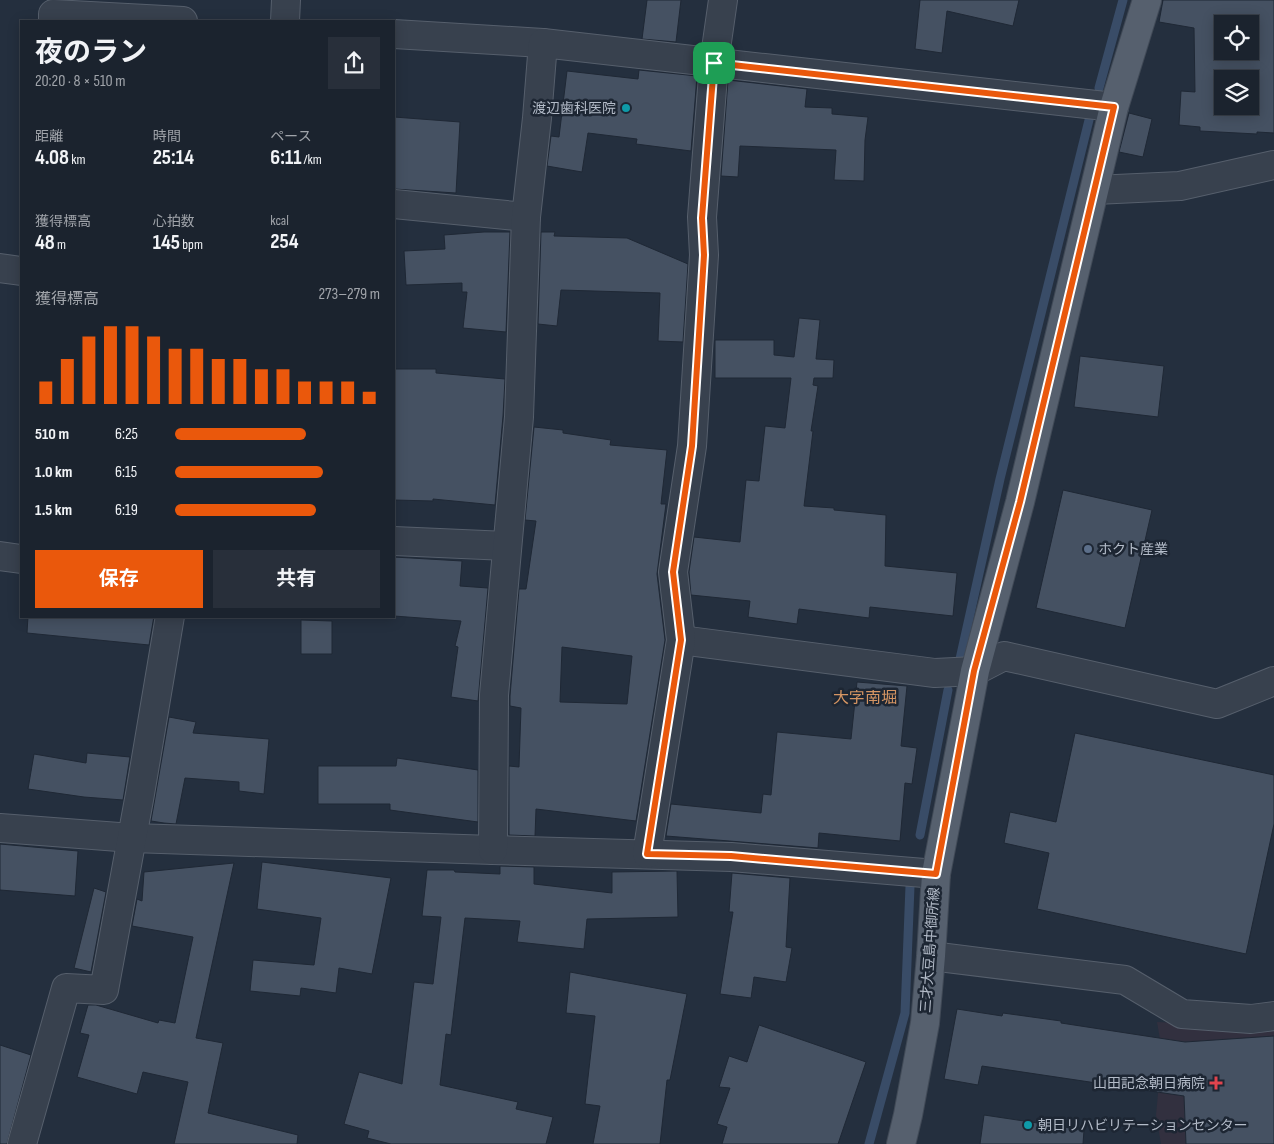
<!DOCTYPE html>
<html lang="ja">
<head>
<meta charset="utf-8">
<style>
  :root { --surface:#1b232e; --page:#282f3a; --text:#f1f3f6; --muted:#a0a4aa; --line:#39404a; --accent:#ea580c }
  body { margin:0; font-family:"Sofia Sans Condensed","Noto Sans JP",sans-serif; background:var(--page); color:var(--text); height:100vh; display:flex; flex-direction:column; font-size:19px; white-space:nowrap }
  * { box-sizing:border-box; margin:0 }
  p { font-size:16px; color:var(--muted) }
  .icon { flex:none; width:28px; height:28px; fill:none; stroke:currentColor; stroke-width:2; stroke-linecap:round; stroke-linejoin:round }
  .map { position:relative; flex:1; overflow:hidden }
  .sheet { position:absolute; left:20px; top:20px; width:375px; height:598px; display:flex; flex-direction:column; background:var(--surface); border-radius:0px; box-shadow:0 2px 12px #0003,0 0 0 1px var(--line) }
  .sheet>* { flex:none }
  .tools { position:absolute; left:1214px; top:15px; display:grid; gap:10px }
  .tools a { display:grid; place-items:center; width:45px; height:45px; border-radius:0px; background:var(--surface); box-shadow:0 2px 12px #0003,0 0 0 1px var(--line); font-size:25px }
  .pin { position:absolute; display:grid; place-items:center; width:42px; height:42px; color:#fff; margin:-21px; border-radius:10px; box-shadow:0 2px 8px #0006 }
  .round { display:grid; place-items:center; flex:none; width:52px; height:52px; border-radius:0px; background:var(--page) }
  .overview { display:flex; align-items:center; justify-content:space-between; height:85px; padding:0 15px }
  h1 { font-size:28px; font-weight:700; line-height:38px }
  .stats { display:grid; grid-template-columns:repeat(3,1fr); gap:8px; height:85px; padding:5px 15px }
  .stats div { display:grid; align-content:center }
  .stats b { font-size:21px; font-weight:700 }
  .stats small { font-size:14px; font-weight:400 }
  .stats p { font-size:14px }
  .chart { height:140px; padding:10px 15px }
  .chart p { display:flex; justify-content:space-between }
  .chart svg { width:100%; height:90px; margin-top:5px; stroke:var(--accent); stroke-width:6 }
  .button { display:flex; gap:10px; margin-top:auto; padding:10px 15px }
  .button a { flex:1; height:58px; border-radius:0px; background:var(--accent); color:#fff; font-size:20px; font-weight:700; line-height:58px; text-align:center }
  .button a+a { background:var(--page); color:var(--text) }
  ul { padding:0 15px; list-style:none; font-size:16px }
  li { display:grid; grid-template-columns:80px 60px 1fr; align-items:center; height:38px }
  li i { height:12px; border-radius:6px; background:var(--accent) }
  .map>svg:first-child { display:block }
  .medical { fill:#32303f }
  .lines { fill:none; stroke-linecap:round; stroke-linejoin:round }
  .stream { stroke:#394c67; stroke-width:9 }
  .building { fill:#455162; stroke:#1f2835; fill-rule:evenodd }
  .minor-casing { stroke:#565f6c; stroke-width:30 }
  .major-casing { stroke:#414a57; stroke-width:30 }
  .minor { stroke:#38414e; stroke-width:28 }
  .major { stroke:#56606e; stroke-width:28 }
  .route-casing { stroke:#fff; stroke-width:10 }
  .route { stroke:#ea580c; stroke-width:6 }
  .culture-dot { fill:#0f9aa8; stroke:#1d2633; stroke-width:2 }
  .service-dot { fill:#5c6f8a; stroke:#1d2633; stroke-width:2 }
  .health-dot { fill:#e0444e; stroke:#1d2633; stroke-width:2 }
  .labels { text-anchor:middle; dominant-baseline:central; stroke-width:5; stroke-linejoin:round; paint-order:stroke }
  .poi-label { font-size:14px; fill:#b4bcc9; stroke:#1d2633; text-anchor:end }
  .street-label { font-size:14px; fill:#b4bcc9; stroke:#1d2633 }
  .quarter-label { font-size:16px; fill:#d59563; stroke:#1d2633 }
</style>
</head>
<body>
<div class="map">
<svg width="1274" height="1144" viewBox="0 0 1274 1144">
  <rect width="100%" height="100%" fill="#242f3e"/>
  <path class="medical" d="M1157 1022 1246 1026 1274 1024V1144H1161L1156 1115 1162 1051Z"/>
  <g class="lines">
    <g class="stream">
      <path d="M1099 88 1123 0"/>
      <path d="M960 659 1000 479 1089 120"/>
      <path d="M920 835 948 690"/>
      <path d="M869 1144 905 1013 910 886"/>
    </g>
  </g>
  <g class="building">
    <path d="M647 0H681L676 42 642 39Z"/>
    <path d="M920 0H1019L1013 26 947 11 942 53 915 49Z"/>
    <path d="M1163 0H1274V133L1257 132V134L1200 131V127L1179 125 1181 91 1195 92 1194 28 1159 22ZM1222 24H1250V51H1222ZM1222 79H1250V106H1222Z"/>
    <path d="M639 70 697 76 691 151 636 144 637 139 588 133 582 172 547 166 551 136 559 137 567 71 638 79Z"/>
    <path d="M728 80 807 89 805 107 832 108V114L868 117 865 140 864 181 834 180 836 150 740 146 738 177 721 176Z"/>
    <path d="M1129 113 1152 119 1143 157 1119 152Z"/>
    <path d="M394 117 460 122 456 193 394 189Z"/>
    <path d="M484 232H510L506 332 463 328 467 292H462V283L406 285 404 251 445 249 444 235Z"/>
    <path d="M541 232H555L554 236 627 238 688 264 683 342 658 341 660 293 561 290 557 326 538 324Z"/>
    <path d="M799 318 820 320 816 359 834 360 833 378H814L813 385 818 386 811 431H813L804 506 834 508V510L886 515 885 566 957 573 953 616 870 607 869 618 799 609 797 624 748 617 750 601 691 595 689 572 694 537 740 542 746 480 759 481 765 426 785 428 791 378H715V340H774V355L794 357Z"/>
    <path d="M1080 356 1164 366 1158 417 1074 407Z"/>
    <path d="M394 369H436V373L505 379 503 416 495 505 433 499V501L394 500Z"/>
    <path d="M534 427 563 430V433L611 440 610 445 667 450 661 504H666L657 574 665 640 636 821 536 809 535 836 509 835V766L519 767 521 708 510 706V696L519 589H526L536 521 525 520ZM562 647 632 656 627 704 560 702Z"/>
    <path d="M1063 490 1152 510 1125 628 1036 608Z"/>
    <path d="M394 557 462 561 460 586 488 588 478 701 451 697 458 647 455 646 461 621 394 616Z"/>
    <path d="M28 616H154L149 645 27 633Z"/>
    <path d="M301 620 332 621V654H301Z"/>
    <path d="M857 682 907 686 901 746 917 748 912 784 905 783 900 841 819 833 818 848 666 836 671 804 761 813 763 794 771 795 777 732 851 739Z"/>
    <path d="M169 717 196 722 193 733 269 739 264 794 239 791V782L185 778 176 824 164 823 151 821Z"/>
    <path d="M1075 733 1274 775V824L1246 954 1037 909 1049 853 1004 843 1010 812 1056 822Z"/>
    <path d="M87 753 130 757 123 800 84 797 28 789 34 754 86 763Z"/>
    <path d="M397 758 478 770V822L390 810V804H318V766H396Z"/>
    <path d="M0 844 78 851 75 896 0 890Z"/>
    <path d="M262 862 391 878 372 974 339 968 336 993 301 988 300 996 250 991 253 960 314 965 321 918 257 909Z"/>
    <path d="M234 863 196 1038 223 1043 208 1113 298 1135 297 1144H174L188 1082 143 1072 137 1094 77 1077 89 1035 80 1033 88 1005H96L158 1023 159 1020 175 1023 193 937 132 926 137 899 142 901 144 872Z"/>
    <path d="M500 866 534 867V884L612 893V872L677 871 678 917 587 919 584 949 517 942 520 921 465 918 451 1035 446 1034 440 1085 518 1102 516 1109 553 1117 546 1144H391L367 1138 369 1131 344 1124 359 1072 402 1084 414 982 433 984 441 917 422 916 427 870H454L455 872 500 874Z"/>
    <path d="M732 873 790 878 786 947 792 948 786 982 754 977 751 998 720 994 733 912H729Z"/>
    <path d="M94 888 106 892 91 972 74 968Z"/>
    <path d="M570 972 687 994 670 1080H667L660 1144H593L600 1106 585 1104 595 1016 566 1013Z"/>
    <path d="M957 1009 1002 1016 1003 1013 1061 1021V1023L1185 1042 1274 1036V1144H1186L1184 1096 982 1066 978 1085 944 1079Z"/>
    <path d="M759 1025 866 1062 838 1144H722L727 1127 717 1124 730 1088 719 1087 729 1056 747 1062Z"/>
    <path d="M0 1045 31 1055 7 1144H0Z"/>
    <path d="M984 1115 1084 1130 1083 1144H980Z"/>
  </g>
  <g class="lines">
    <defs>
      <g id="minor">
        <path d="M53 21V14L183 21"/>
        <path d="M285 21 286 0"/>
        <path d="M394 34 543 43"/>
        <path d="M1095 190 1180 186 1274 165"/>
        <path d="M394 204 526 217"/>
        <path d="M0 268 21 271"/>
        <path d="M394 541 507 546"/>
        <path d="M0 556 21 559"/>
        <path d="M681 640 935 673 975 671 1004 656 1217 704 1274 681"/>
        <path d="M0 828 132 838 493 850 731 857 936 874"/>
        <path d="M493 850 494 695 519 417 526 217 537 118 543 43 764 68 1114 107"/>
        <path d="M647 854 681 640 673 572 692 446 704 255 702 217 714 63 723 0"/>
        <path d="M931 956 1125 980 1182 1014 1251 1019 1274 1016"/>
        <path d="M22 1144 66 988 104 990 140 794 170 616"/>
      </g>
      <path id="major" d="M901 1144 908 1115 925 1023 931 956 936 874 975 671 1020 502 1114 107 1147 0"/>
    </defs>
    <use href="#minor" class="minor-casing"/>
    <use href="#major" class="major-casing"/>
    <use href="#minor" class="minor"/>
    <use href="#major" class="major"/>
  </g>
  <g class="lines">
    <defs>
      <path id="route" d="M714 63 1114 107 1020 502 974 671 936 874 731 856 647 854 681 640 673 572 692 446 704 255 702 218Z"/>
    </defs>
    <use href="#route" class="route-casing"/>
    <use href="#route" class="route"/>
  </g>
  <g class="culture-dot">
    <circle cx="626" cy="108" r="5"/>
    <circle cx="1028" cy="1125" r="5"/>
  </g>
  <circle class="service-dot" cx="1088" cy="549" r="5"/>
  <path class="health-dot" d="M1213.5 1075.5h5v5h5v5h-5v5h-5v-5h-5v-5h5z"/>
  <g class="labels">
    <g class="poi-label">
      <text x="616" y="108">渡辺歯科医院</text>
      <text x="1098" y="549" text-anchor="start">ホクト産業</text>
      <text x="1205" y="1083">山田記念朝日病院</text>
      <text x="1038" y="1125" text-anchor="start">朝日リハビリテーションセンター</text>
    </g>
    <g class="street-label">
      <text transform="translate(930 950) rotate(-86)">三才大豆島中御所線</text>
    </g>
    <g class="quarter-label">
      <text x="865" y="698">大字南堀</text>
    </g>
  </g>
</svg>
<div class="tools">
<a><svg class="icon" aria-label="locate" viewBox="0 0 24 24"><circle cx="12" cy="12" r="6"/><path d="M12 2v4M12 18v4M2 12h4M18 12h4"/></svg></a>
<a><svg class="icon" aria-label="layers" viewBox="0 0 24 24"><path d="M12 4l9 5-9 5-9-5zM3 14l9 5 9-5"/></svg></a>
</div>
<div class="pin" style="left:714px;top:63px;background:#1e9e55"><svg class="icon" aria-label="arrive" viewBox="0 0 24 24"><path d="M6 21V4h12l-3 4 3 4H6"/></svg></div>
<section class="sheet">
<div class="overview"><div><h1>夜のラン</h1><p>20:20 · 8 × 510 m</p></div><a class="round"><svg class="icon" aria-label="share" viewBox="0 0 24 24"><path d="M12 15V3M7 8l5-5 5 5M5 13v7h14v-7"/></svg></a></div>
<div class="stats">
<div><p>距離</p><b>4.08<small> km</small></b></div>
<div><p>時間</p><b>25:14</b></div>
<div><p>ペース</p><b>6:11<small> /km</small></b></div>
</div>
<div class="stats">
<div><p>獲得標高</p><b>48<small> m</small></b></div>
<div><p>心拍数</p><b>145<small> bpm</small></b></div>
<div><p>kcal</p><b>254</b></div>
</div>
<div class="chart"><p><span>獲得標高</span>273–279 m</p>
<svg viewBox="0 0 160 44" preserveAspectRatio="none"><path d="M5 44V33M15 44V22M25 44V11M35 44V6M45 44V6M55 44V11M65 44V17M75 44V17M85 44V22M95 44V22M105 44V27M115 44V27M125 44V33M135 44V33M145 44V33M155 44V38"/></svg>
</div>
<ul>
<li><b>510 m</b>6:25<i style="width:64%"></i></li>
<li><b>1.0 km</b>6:15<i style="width:72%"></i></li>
<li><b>1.5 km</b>6:19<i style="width:69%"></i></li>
</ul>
<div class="button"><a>保存</a><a>共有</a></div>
</section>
</div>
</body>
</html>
